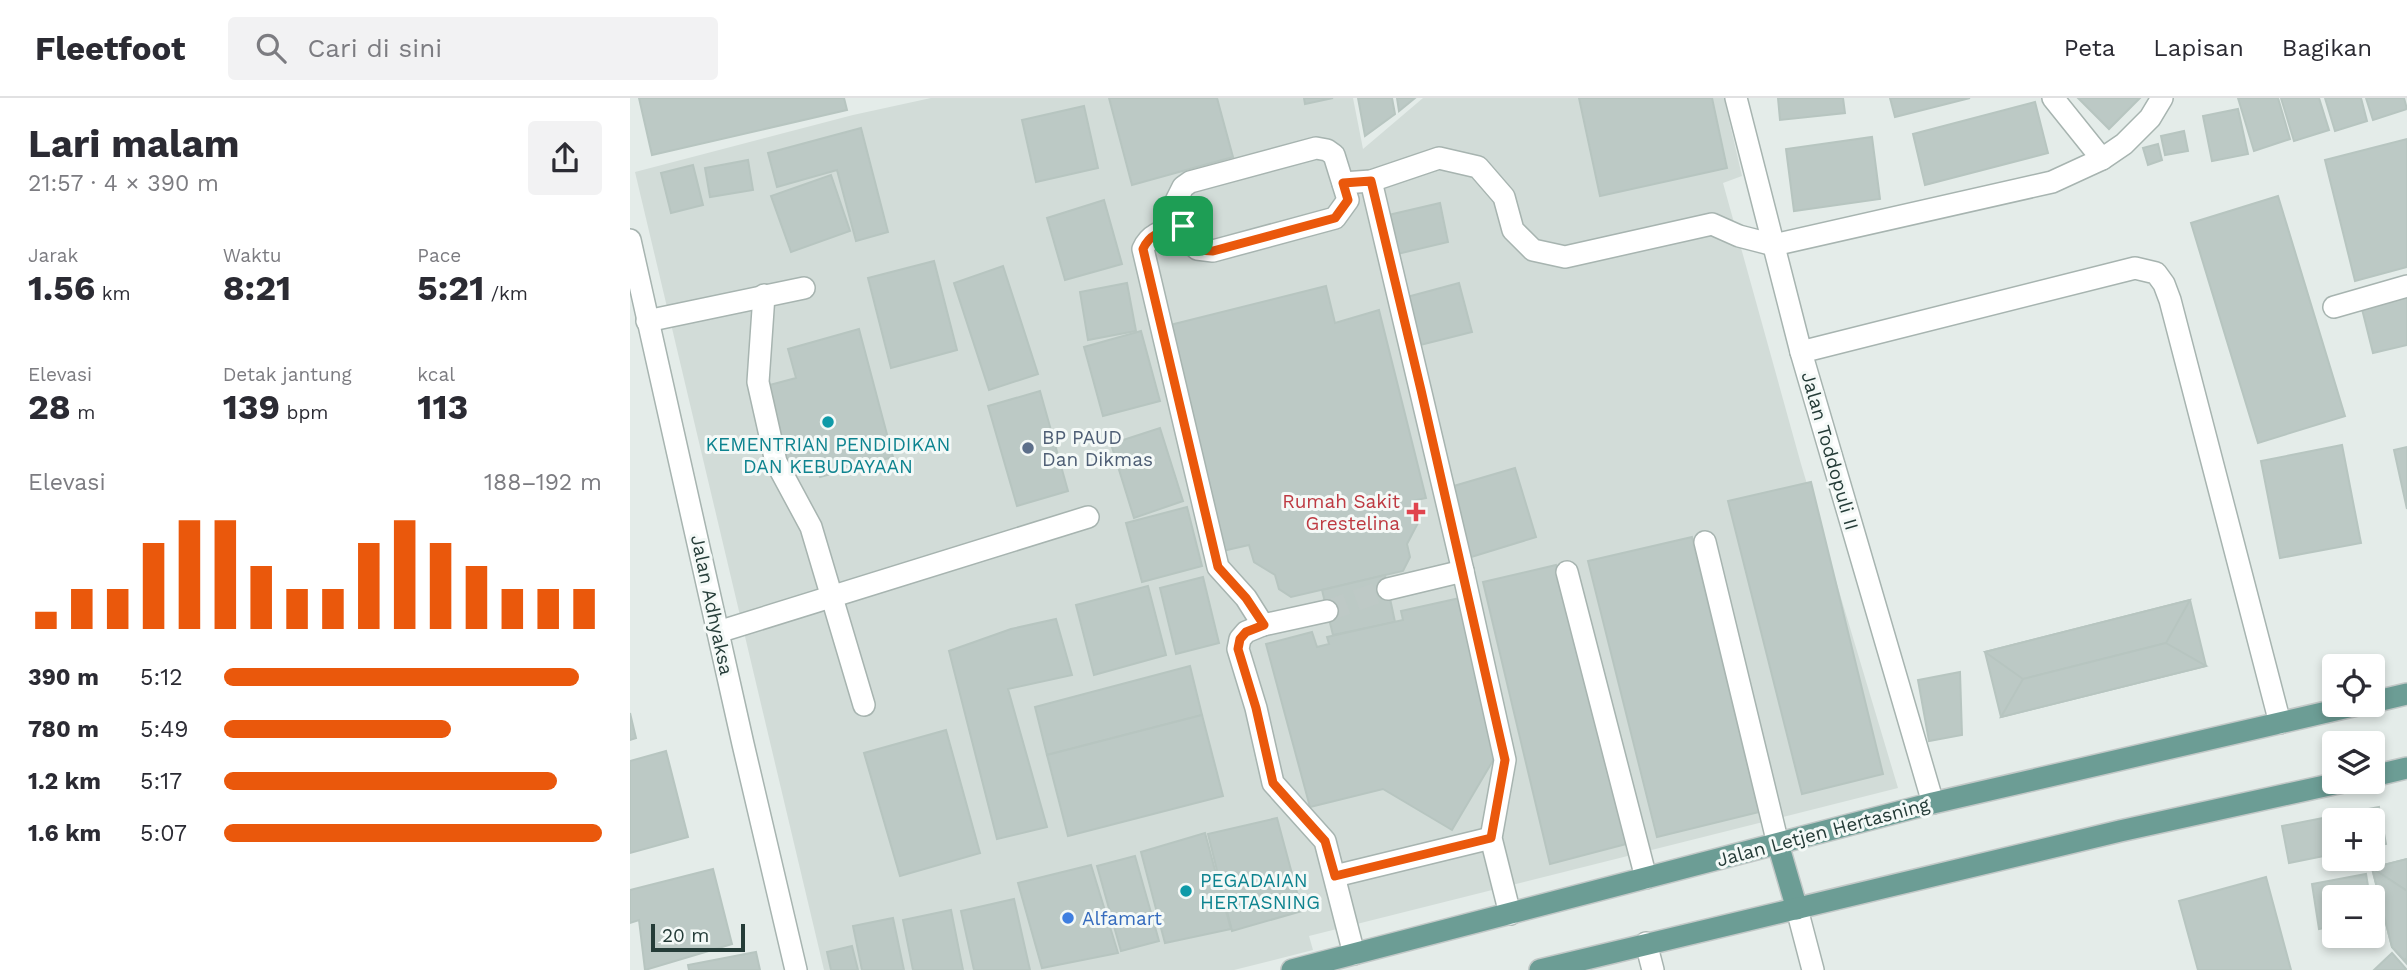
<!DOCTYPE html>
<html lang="id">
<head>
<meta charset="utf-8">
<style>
  :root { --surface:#fff; --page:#f2f2f3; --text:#2b2b33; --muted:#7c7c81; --line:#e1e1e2; --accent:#ea580c }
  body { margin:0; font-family:"Work Sans",sans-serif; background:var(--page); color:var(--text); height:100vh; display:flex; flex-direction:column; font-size:26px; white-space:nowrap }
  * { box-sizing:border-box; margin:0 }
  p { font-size:23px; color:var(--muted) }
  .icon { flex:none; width:38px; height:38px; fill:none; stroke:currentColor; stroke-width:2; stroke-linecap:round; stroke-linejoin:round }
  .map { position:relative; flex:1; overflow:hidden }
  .sheet { display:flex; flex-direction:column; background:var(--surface); width:630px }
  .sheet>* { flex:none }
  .buttons { position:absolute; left:1692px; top:556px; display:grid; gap:14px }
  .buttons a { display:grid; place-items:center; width:63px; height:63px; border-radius:7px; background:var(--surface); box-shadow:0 4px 10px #0003; font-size:35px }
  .scale { position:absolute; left:21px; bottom:18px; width:94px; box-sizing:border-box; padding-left:7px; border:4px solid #253c38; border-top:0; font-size:19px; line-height:24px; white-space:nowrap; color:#253c38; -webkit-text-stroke:5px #f4f9f7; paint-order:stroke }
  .pin { position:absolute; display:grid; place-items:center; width:60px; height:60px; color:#fff; margin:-30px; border-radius:14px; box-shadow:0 4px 10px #0006 }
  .round { display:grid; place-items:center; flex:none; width:74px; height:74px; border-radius:7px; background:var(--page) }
  .headline { display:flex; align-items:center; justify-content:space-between; height:119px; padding:0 28px }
  h1 { font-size:38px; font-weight:700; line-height:52px }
  .stats { display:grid; grid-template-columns:repeat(3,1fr); gap:10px; height:119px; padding:7px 28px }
  .stats div { display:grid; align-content:center }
  .stats b { font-size:35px; font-weight:700 }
  .stats small { font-size:19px; font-weight:400 }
  .stats p { font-size:19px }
  .chart { height:196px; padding:14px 28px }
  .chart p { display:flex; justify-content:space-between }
  .chart svg { width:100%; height:126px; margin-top:7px; stroke:var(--accent); stroke-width:6 }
  ul { padding:0 28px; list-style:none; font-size:23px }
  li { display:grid; grid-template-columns:112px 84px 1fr; align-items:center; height:52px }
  li i { height:18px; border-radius:9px; background:var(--accent) }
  header { display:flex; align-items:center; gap:42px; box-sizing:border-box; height:98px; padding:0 35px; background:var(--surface); border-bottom:2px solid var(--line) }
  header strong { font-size:33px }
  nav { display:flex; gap:38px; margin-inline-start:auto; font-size:24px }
  .search { width:490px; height:63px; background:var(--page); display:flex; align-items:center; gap:18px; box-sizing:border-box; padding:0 24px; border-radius:7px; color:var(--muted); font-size:26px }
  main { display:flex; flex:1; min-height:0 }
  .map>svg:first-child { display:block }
  .built { fill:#d2dcd8 }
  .building { fill:#bcc9c5; stroke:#b7c5c0; stroke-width:2 }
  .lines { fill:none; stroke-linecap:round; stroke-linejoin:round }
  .minor-tunnel { stroke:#bec9c6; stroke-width:21; stroke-dasharray:21 10; stroke-linecap:butt }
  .minor-casing { stroke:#a7b4b0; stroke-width:24 }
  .major-casing { stroke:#c2c8c7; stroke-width:24 }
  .minor { stroke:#fff; stroke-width:21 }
  .major { stroke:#6c9d95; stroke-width:21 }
  .route-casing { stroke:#fff; stroke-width:14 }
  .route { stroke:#ea580c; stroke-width:9 }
  .culture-dot { fill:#0f9aa8; stroke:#f4f9f7; stroke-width:2.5 }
  .service-dot { fill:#5c6f8a; stroke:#f4f9f7; stroke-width:2.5 }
  .health-dot { fill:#e0444e; stroke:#f4f9f7; stroke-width:2.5 }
  .shop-dot { fill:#3f7fe0; stroke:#f4f9f7; stroke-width:2.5 }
  .labels { text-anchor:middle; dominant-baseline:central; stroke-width:6; stroke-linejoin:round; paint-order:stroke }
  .service-label { font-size:19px; fill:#4e5e75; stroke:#f4f9f7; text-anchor:start }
  .culture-label { font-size:19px; fill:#0d838f; stroke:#f4f9f7 }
  .street-label { font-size:19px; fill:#253c38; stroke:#f4f9f7 }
  .health-label { font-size:19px; fill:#be3a42; stroke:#f4f9f7; text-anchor:end }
  .shop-label { font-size:19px; fill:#366cbe; stroke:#f4f9f7; text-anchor:start }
</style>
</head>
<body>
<header>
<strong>Fleetfoot</strong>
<div class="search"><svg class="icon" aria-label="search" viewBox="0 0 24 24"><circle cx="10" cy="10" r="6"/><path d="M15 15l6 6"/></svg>Cari di sini</div>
<nav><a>Peta</a><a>Lapisan</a><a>Bagikan</a></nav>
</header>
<main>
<section class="sheet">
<div class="headline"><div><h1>Lari malam</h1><p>21:57 · 4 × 390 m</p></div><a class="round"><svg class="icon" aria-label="share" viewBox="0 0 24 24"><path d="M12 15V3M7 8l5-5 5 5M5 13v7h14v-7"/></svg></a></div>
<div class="stats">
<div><p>Jarak</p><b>1.56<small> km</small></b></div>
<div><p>Waktu</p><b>8:21</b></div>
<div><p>Pace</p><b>5:21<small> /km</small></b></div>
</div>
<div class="stats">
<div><p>Elevasi</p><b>28<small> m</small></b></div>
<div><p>Detak jantung</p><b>139<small> bpm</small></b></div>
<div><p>kcal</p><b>113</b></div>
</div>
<div class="chart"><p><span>Elevasi</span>188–192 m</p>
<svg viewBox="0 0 160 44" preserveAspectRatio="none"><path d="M5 44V38M15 44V30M25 44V30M35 44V14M45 44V6M55 44V6M65 44V22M75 44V30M85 44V30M95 44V14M105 44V6M115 44V14M125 44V22M135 44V30M145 44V30M155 44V30"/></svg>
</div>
<ul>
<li><b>390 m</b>5:12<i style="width:94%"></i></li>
<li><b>780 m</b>5:49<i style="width:60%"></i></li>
<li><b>1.2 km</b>5:17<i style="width:88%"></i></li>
<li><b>1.6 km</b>5:07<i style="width:100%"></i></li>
</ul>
</section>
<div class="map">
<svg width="1777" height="872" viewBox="0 0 1777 872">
  <rect width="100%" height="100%" fill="#e4ece9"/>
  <path class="built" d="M301 0H723L733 51 793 0H1094L1112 78 1093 85 1171 366 1268 690 679 838 683 852 604 872H194L5 74 223 17Z"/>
  <g class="building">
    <path d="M9 0H214L217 12 22 57Z"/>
    <path d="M479 0H587L603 59 502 87Z"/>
    <path d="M674 0H703L675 6Z"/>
    <path d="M728 0H762L765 16 735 38Z"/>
    <path d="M767 0H785L769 13Z"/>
    <path d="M949 0H1082L1097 70 970 98Z"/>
    <path d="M1148 0H1213L1215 15 1150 22Z"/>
    <path d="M1260 0H1340L1265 19Z"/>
    <path d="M1448 0H1510L1479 31Z"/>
    <path d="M1608 0H1648L1660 41 1624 53Z"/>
    <path d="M1651 0H1689L1699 32 1664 43Z"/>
    <path d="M1695 0H1731L1737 23 1705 33Z"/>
    <path d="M1736 0H1774L1777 11 1743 22Z"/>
    <path d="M1405 4 1418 55 1295 87 1283 36Z"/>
    <path d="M454 8 468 70 406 84 392 22Z"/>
    <path d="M1608 11 1618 56 1582 63 1573 18Z"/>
    <path d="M231 30 258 134 226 143 207 72 147 89 138 55Z"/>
    <path d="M1554 33 1558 53 1535 57 1531 38Z"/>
    <path d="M1242 39 1250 101 1164 113 1156 51Z"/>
    <path d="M1777 41V169L1725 183 1695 62Z"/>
    <path d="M1528 46 1532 62 1518 67 1513 50Z"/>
    <path d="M118 62 123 92 80 99 75 70Z"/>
    <path d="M63 67 73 107 41 115 31 75Z"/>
    <path d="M201 77 220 133 161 154 141 98Z"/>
    <path d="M1648 98 1715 318 1628 345 1561 125Z"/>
    <path d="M474 102 492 166 435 182 417 120Z"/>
    <path d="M810 105 818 144 763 157 754 118Z"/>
    <path d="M304 163 327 252 261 270 238 180Z"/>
    <path d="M373 168 408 276 359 292 324 185Z"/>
    <path d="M497 185 506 233 458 242 450 194Z"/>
    <path d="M829 185 842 234 790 247 777 199Z"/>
    <path d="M696 188 705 225 749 212 796 400 782 403 788 425 777 446 780 459 773 473 661 499 649 491 645 477 624 464 619 447 588 454 532 229Z"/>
    <path d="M1777 196V247L1743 255 1731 207Z"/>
    <path d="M229 231 263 359 190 379 186 366 155 374 132 289 166 280 158 251Z"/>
    <path d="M511 233 530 303 473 318 454 249Z"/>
    <path d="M410 293 438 393 387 408 358 308Z"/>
    <path d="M530 330 553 403 504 420 481 346Z"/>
    <path d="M1712 347 1731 445 1650 460 1631 363Z"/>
    <path d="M1777 349V411L1764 352Z"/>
    <path d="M885 370 906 439 838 460 817 390Z"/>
    <path d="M1181 384 1253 676 1172 696 1098 403Z"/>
    <path d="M557 409 572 468 512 484 496 425Z"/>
    <path d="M1062 439 1129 714 1027 739 958 463Z"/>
    <path d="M926 467 1000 745 920 766 853 484Z"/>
    <path d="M755 477 765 524 703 537 692 492Z"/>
    <path d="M573 479 589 545 546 556 530 490Z"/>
    <path d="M518 488 536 557 464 577 446 507Z"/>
    <path d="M830 500 868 654 822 732 753 691 680 709 636 546 682 534 687 549 699 546 697 539 773 522 771 513Z"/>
    <path d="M1560 502 1576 568 1371 619 1355 554Z"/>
    <path d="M1560 502 1536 545 1393 581 1355 554Z"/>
    <path d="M426 521 442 577 378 591 417 729 367 741 319 553 381 531Z"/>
    <path d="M1536 545 1576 568 1371 619 1393 581Z"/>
    <path d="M560 568 572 617 417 657 405 609Z"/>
    <path d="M1330 574 1332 637 1299 643 1288 582Z"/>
    <path d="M0 615 6 640 0 642Z"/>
    <path d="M572 617 593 698 438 738 417 657Z"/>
    <path d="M316 632 350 755 270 778 234 655Z"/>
    <path d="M36 653 58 739 0 755V663Z"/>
    <path d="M1749 709 1756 746 1743 748V723H1704V756L1659 765 1652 728Z"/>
    <path d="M647 720 672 813 602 833 578 736Z"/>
    <path d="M575 735 601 831 535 845 511 754Z"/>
    <path d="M505 758 529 843 491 853 467 768Z"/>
    <path d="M1777 761V866L1762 849 1742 770Z"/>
    <path d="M1777 761V793L1742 770Z"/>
    <path d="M461 767 488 855 412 870 388 785Z"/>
    <path d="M1742 770 1777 793V860L1774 862 1762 849Z"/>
    <path d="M83 771 102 846 15 872 9 822 0 825V792Z"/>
    <path d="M1736 776 1740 800H1704V828L1689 831 1682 786Z"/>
    <path d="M1636 779 1661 872H1568L1549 803Z"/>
    <path d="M384 801 400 872H344L331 813Z"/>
    <path d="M321 812 333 872H283L273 822Z"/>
    <path d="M263 820 274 872H232L223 828Z"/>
    <path d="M222 848 228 872H201L197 854Z"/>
    <path d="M126 854 130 872H59L58 867Z"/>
    <path d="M1762 855 1777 872H1744Z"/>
  </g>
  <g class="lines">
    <path class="minor-tunnel" d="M697 513 758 491"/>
    <defs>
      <g id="minor">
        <path d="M1106 0 1171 254 1303 705"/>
        <path d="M1423 0 1472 61"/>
        <path d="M686 50 697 52 704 57 718 102 705 120 583 153 567 151 556 139 546 103 553 89 560 84Z"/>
        <path d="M741 83 833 473"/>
        <path d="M713 85 741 83 809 60 848 69 874 99 883 132 903 152 935 159 1082 126 1109 138 1144 147 1422 84 1472 61 1494 46 1520 20 1532 0"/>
        <path d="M553 128C536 133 521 133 513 151L588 469 616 500 633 527 697 513"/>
        <path d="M0 142 113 646 166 872"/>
        <path d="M134 197 128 284 146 364 181 429 234 607"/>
        <path d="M1704 209 1777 188"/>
        <path d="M17 223 174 190"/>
        <path d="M1171 254 1505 170 1526 175 1534 186 1540 202 1650 625"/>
        <path d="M1075 444 1148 746"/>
        <path d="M937 474 1016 780"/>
        <path d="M758 491 833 473 875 662 861 740 880 816"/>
        <path d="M633 527 616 534 610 541 608 551 626 610 643 685 695 743 724 856"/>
        <path d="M88 534 458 419"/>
        <path d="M705 778 861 740"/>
        <path d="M1167 811 1183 872"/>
        <path d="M1016 845 1023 872"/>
      </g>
      <g id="major">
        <path d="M1743 604 1777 596"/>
        <path d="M1743 678 1777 670"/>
        <path d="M1148 746 1167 811"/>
        <path d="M662 872 1303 705 1727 607"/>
        <path d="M910 872 1490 733 1713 684"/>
      </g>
    </defs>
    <use href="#minor" class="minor-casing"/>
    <use href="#major" class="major-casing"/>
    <use href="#minor" class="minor"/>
    <use href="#major" class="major"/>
  </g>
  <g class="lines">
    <defs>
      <path id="route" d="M741 83 791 292 875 662 861 740 705 778 695 743 643 685 626 610 608 551 610 541 616 534 634 527 616 500 588 469 513 151C521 133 536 133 553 128L556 139 568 152 583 153 705 120 718 102 713 85Z"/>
    </defs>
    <use href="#route" class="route-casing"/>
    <use href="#route" class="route"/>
  </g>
  <g class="culture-dot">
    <circle cx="198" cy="324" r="7"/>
    <circle cx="556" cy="793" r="7"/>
  </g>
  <circle class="service-dot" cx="398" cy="350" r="7"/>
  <path class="health-dot" d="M782.5 403.5h7v7h7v7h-7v7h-7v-7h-7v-7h7z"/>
  <circle class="shop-dot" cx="438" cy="820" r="7"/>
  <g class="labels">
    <g class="service-label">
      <text x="412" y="339">BP PAUD<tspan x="412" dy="22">Dan Dikmas</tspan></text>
    </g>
    <g class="culture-label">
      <text x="198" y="346">KEMENTRIAN PENDIDIKAN<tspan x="198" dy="22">DAN KEBUDAYAAN</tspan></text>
      <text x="570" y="782" text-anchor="start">PEGADAIAN<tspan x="570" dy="22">HERTASNING</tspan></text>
    </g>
    <g class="street-label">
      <text transform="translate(1200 353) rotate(74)">Jalan Toddopuli II</text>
      <text transform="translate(82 507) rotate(78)">Jalan Adhyaksa</text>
      <text transform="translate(1193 734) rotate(-15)">Jalan Letjen Hertasning</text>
    </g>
    <g class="health-label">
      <text x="770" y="403">Rumah Sakit<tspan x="770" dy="22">Grestelina</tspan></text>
    </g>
    <g class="shop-label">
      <text x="452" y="820">Alfamart</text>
    </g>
  </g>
</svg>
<div class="buttons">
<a><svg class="icon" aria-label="locate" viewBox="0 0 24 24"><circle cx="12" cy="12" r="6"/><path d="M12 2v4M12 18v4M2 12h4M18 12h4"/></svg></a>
<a><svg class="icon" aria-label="layers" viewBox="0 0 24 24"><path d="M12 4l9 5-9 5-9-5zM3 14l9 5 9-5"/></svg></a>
<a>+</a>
<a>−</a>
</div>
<div class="scale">20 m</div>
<div class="pin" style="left:553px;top:128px;background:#1e9e55"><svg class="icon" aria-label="arrive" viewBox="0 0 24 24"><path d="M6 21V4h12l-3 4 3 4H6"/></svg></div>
</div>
</main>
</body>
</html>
